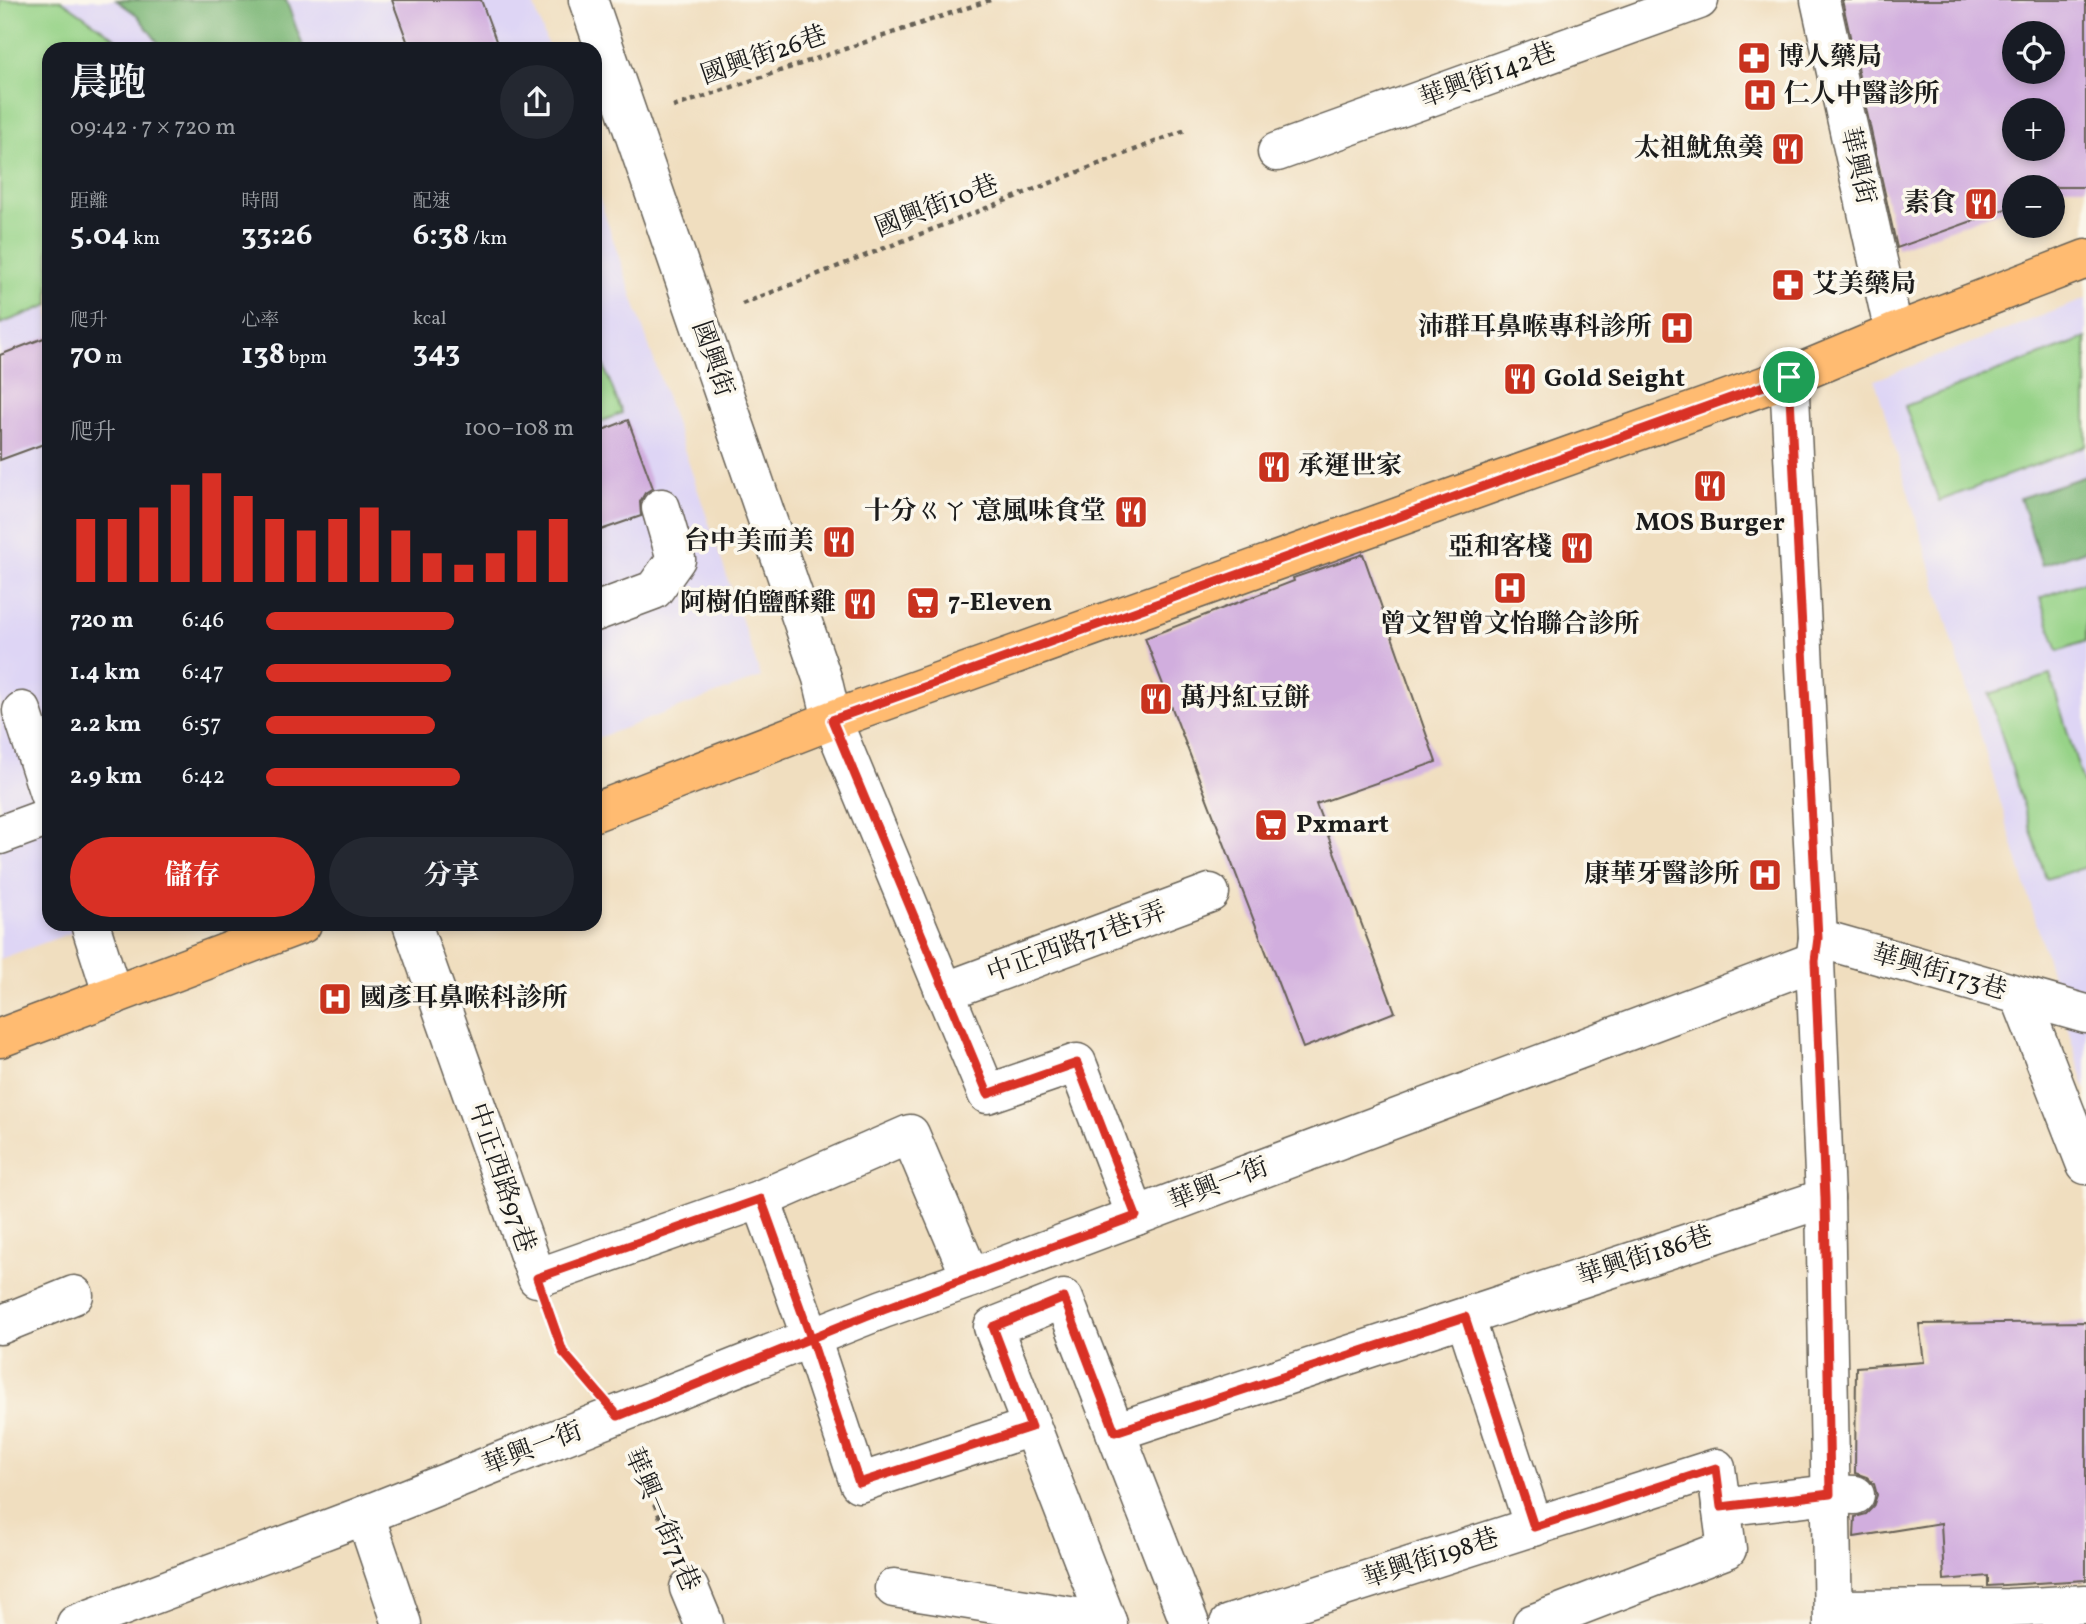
<!DOCTYPE html>
<html lang="zh-TW">
<head>
<meta charset="utf-8">
<style>
  :root { --surface:#171b24; --page:#242831; --text:#f1f3f6; --muted:#9ea1a6; --accent:#d93025 }
  body { margin:0; font-family:Vollkorn,"Noto Serif TC",serif; background:var(--page); color:var(--text); height:100vh; display:flex; flex-direction:column; font-size:26px; white-space:nowrap }
  * { box-sizing:border-box; margin:0 }
  p { font-size:23px; color:var(--muted) }
  .icon { flex:none; width:38px; height:38px; fill:none; stroke:currentColor; stroke-width:2; stroke-linecap:round; stroke-linejoin:round }
  .map { position:relative; flex:1; overflow:hidden }
  .sheet { position:absolute; left:42px; top:42px; width:560px; height:889px; display:flex; flex-direction:column; background:var(--surface); border-radius:21px; box-shadow:0 4px 10px #0003 }
  .sheet>* { flex:none }
  .fabs { position:absolute; left:2002px; top:21px; display:grid; gap:14px }
  .fabs a { display:grid; place-items:center; width:63px; height:63px; border-radius:50%; background:var(--surface); box-shadow:0 4px 10px #0003; font-size:35px }
  .pin { position:absolute; display:grid; place-items:center; width:60px; height:60px; color:#fff; margin:-30px; border:4px solid #fff; border-radius:50%; box-shadow:0 2px 7px #0007 }
  .round { display:grid; place-items:center; flex:none; width:74px; height:74px; border-radius:37px; background:var(--page) }
  .headline { display:flex; align-items:center; justify-content:space-between; height:119px; padding:0 28px }
  h1 { font-size:38px; font-weight:700; line-height:52px }
  .figures { display:grid; grid-template-columns:repeat(3,1fr); gap:10px; height:119px; padding:7px 28px }
  .figures div { display:grid; align-content:center }
  .figures b { font-size:30px; font-weight:700 }
  .figures small { font-size:19px; font-weight:400 }
  .figures p { font-size:19px }
  .chart { height:196px; padding:14px 28px }
  .chart p { display:flex; justify-content:space-between }
  .chart svg { width:100%; height:126px; margin-top:7px; stroke:var(--accent); stroke-width:6 }
  .button { display:flex; gap:14px; margin-top:auto; padding:14px 28px }
  .button a { flex:1; height:80px; border-radius:42px; background:var(--accent); color:#fff; font-size:28px; font-weight:700; line-height:80px; text-align:center }
  .button a+a { background:var(--page); color:var(--text) }
  ul { padding:0 28px; list-style:none; font-size:23px }
  li { display:grid; grid-template-columns:112px 84px 1fr; align-items:center; height:52px }
  li i { height:18px; border-radius:9px; background:var(--accent) }
  .map>svg:first-child { display:block }
  .built { fill:#ded5f5 }
  .green { fill:#97d388; stroke:#5a7852; stroke-width:2 }
  .forest { fill:#79b574; stroke:#4a6848; stroke-width:2 }
  .building { fill:#d1aede; fill-rule:evenodd }
  .lines { fill:none; stroke-linecap:round; stroke-linejoin:round }
  .minor-casing { stroke:#666055; stroke-width:41 }
  .major-casing { stroke:#666055; stroke-width:41 }
  .path { stroke:#666055; stroke-width:4.5; stroke-dasharray:5 5; stroke-linecap:butt }
  .minor { stroke:#fff; stroke-width:38 }
  .major { stroke:#ffbb71; stroke-width:38 }
  .route-casing { stroke:#fff; stroke-width:14 }
  .route { stroke:#d93025; stroke-width:9 }
  .labels { text-anchor:middle; dominant-baseline:central; stroke-width:7; stroke-linejoin:round; paint-order:stroke }
  .street-label { font-size:26px; fill:#1c1c1c; stroke:#fbf7ec }
  .poi-label { font-size:26px; font-weight:bold; fill:#1c1c1c; stroke:#fbf7ec; text-anchor:start }
</style>
</head>
<body>
<div class="map">
<svg width="2086" height="1624" viewBox="0 0 2086 1624">
  <rect width="100%" height="100%" fill="#fbf7ec"/>
  <filter id="ink" filterUnits="userSpaceOnUse"><feTurbulence type="fractalNoise" baseFrequency=".0143" numOctaves="2"/><feDisplacementMap in="SourceGraphic" scale="14" xChannelSelector="R" yChannelSelector="G"/><feConvolveMatrix kernelMatrix="1 2 1 2 8 2 1 2 1" color-interpolation-filters="sRGB"/></filter>
  <filter id="wash" filterUnits="userSpaceOnUse"><feTurbulence type="fractalNoise" baseFrequency=".00686" numOctaves="4" result="noise"/><feDisplacementMap in="SourceGraphic" scale="28" xChannelSelector="R" yChannelSelector="G"/><feGaussianBlur stdDeviation="1.57" result="paint"/><feColorMatrix in="noise" values="0 0 0 0 0 0 0 0 0 0 0 0 0 0 0 0 0 1.4 0 .05"/><feComposite in="paint" operator="in"/></filter>
  <g filter="url(#wash)">
    <rect width="100%" height="100%" fill="#f0debf"/>
    <g class="built">
      <path d="M0 0H532L549 49H49V924H95L0 959Z"/>
      <path d="M595 186 761 677 595 739Z"/>
      <path d="M2086 299V1090L1875 380Z"/>
    </g>
    <g class="green">
      <path d="M0 0H61L131 49H49V305L0 324Z"/>
      <path d="M2086 338V446L1939 501 1905 406Z"/>
      <path d="M595 344 622 413 595 424Z"/>
      <path d="M2086 581V641L2058 651 2040 598Z"/>
      <path d="M2050 675 2086 792V867L2046 879 1989 694Z"/>
    </g>
    <g class="forest">
      <path d="M116 0H286L304 49H163L137 15Z"/>
      <path d="M2086 476V550L2042 565 2020 498Z"/>
    </g>
    <g id="blocks">
      <g class="building">
        <path d="M392 0H481L499 49H410Z"/>
        <path d="M1842 0H2086V187H2014V206L1897 248ZM2014 33H2053V72H2014ZM2014 110H2053V149H2014Z"/>
        <path d="M49 336V442L0 460V355Z"/>
        <path d="M628 420 653 488 645 493 640 502 641 516 595 532V433Z"/>
        <path d="M1363 554 1436 762 1316 804 1395 1012 1303 1048 1145 638 1294 581 1293 578Z"/>
        <path d="M2086 1322V1580L1988 1586V1576L1944 1580 1941 1523 1854 1537 1855 1517 1866 1514 1873 1507 1877 1495 1874 1484 1867 1477 1855 1473 1856 1367 1924 1362 1919 1324Z"/>
      </g>
    </g>
  </g>
  <g filter="url(#ink)">
    <use href="#blocks" fill-opacity="0" stroke="#666055" stroke-width="2"/>
    <g class="lines">
      <defs>
        <g id="minor">
          <path d="M588 0 822 678 832 720 987 1094 1077 1063 1136 1216"/>
          <path d="M1820 0 1894 333"/>
          <path d="M1277 152 1699 0"/>
          <path d="M1789 377 1818 938 1815 961 1825 1198 1833 1624"/>
          <path d="M595 612 654 590 676 559 661 508"/>
          <path d="M22 711 49 794"/>
          <path d="M0 835 49 817"/>
          <path d="M90 924 113 996"/>
          <path d="M412 924 537 1278 761 1199 811 1338 859 1483 1031 1427"/>
          <path d="M1818 938 2086 1014"/>
          <path d="M944 992 1210 893"/>
          <path d="M2020 996 2086 1165"/>
          <path d="M761 1199 910 1134 971 1278"/>
          <path d="M1465 1317 1534 1527"/>
          <path d="M0 1325 74 1295"/>
          <path d="M1115 1432 1825 1198"/>
          <path d="M1721 1507 1830 1494 1855 1495"/>
          <path d="M365 1515 402 1624"/>
          <path d="M689 1588 704 1624"/>
          <path d="M894 1588 1107 1622"/>
          <path d="M1833 1609 2008 1608 2086 1604"/>
          <path d="M76 1624 365 1515 883 1309 971 1278 1815 961"/>
          <path d="M1108 1624 993 1327 1064 1299 1190 1624"/>
          <path d="M1229 1624 1716 1468 1727 1549 1532 1624"/>
        </g>
        <g id="major">
          <path d="M595 812 832 720 1789 377 1894 333 2086 259"/>
          <path d="M0 1038 302 924"/>
        </g>
      </defs>
      <use href="#minor" class="minor-casing"/>
      <use href="#major" class="major-casing"/>
      <g class="path">
        <path d="M673 107 990 0"/>
        <path d="M742 304 1188 129"/>
        <path d="M552 1322 563 1351 587 1380"/>
        <path d="M635 1458 672 1546"/>
      </g>
      <use href="#minor" class="minor"/>
      <use href="#major" class="major"/>
    </g>
  </g>
  <g class="lines" filter="url(#ink)">
    <defs>
      <path id="route" d="M1789 377 832 720 988 1094 1077 1063 1136 1216 883 1309 618 1416 563 1352 537 1278 761 1199 811 1338 859 1483 1031 1427 993 1327 1064 1298 1115 1432 1465 1317 1534 1527 1716 1468 1721 1507 1830 1494 1825 1198 1815 961 1818 938 1789 377"/>
    </defs>
    <use href="#route" class="route-casing"/>
    <use href="#route" class="route"/>
  </g>
  <defs>
    <symbol id="pharmacy-square" viewBox="-11 -11 22 22"><rect x="-9" y="-9" width="18" height="18" rx="4" fill="#c8321e" stroke="#fbf7ec"/><path d="M-2-6h4v4h4v4h-4v4h-4v-4h-4v-4h4Z" fill="#fff"/></symbol>
    <symbol id="hospital-square" viewBox="-11 -11 22 22"><rect x="-9" y="-9" width="18" height="18" rx="4" fill="#c8321e" stroke="#fbf7ec"/><path d="M-5-5h3v3.5h4V-5h3V5h-3V1.5h-4V5h-3Z" fill="#fff"/></symbol>
    <symbol id="restaurant-square" viewBox="-11 -11 22 22"><rect x="-9" y="-9" width="18" height="18" rx="4" fill="#c8321e" stroke="#fbf7ec"/><path d="M-5-6h1v4h1v-4h1v4h1v-4h1v5L-1.5 .5V6h-2V.5L-5-1ZM5-6V6H3V1.5H1.5Q1.5-4 5-6Z" fill="#fff"/></symbol>
    <symbol id="supermarket-square" viewBox="-11 -11 22 22"><rect x="-9" y="-9" width="18" height="18" rx="4" fill="#c8321e" stroke="#fbf7ec"/><path d="M-6-5.5h2.5l.6 2H6L4.5 2H-2.5L-4.4-4H-6ZM-1.5 3.2a1.3 1.3 0 1 0 .1 0ZM3 3.2a1.3 1.3 0 1 0 .1 0Z" fill="#fff"/></symbol>
  </defs>
  <g fill-rule="evenodd">
    <use href="#pharmacy-square" x="1735" y="39" width="38" height="38"/>
    <use href="#hospital-square" x="1741" y="76" width="38" height="38"/>
    <use href="#restaurant-square" x="1769" y="130" width="38" height="38"/>
    <use href="#restaurant-square" x="1962" y="185" width="38" height="38"/>
    <use href="#pharmacy-square" x="1769" y="266" width="38" height="38"/>
    <use href="#hospital-square" x="1658" y="309" width="38" height="38"/>
    <use href="#restaurant-square" x="1501" y="360" width="38" height="38"/>
    <use href="#restaurant-square" x="1255" y="448" width="38" height="38"/>
    <use href="#restaurant-square" x="1691" y="467" width="38" height="38"/>
    <use href="#restaurant-square" x="1112" y="493" width="38" height="38"/>
    <use href="#restaurant-square" x="820" y="523" width="38" height="38"/>
    <use href="#restaurant-square" x="1558" y="529" width="38" height="38"/>
    <use href="#hospital-square" x="1491" y="569" width="38" height="38"/>
    <use href="#supermarket-square" x="904" y="584" width="38" height="38"/>
    <use href="#restaurant-square" x="841" y="585" width="38" height="38"/>
    <use href="#restaurant-square" x="1137" y="680" width="38" height="38"/>
    <use href="#supermarket-square" x="1252" y="806" width="38" height="38"/>
    <use href="#hospital-square" x="1746" y="856" width="38" height="38"/>
    <use href="#hospital-square" x="316" y="980" width="38" height="38"/>
  </g>
  <g class="labels">
    <g class="street-label">
      <text transform="translate(764 56) rotate(-19)">國興街26巷</text>
      <text transform="translate(1488 76) rotate(-20)">華興街142巷</text>
      <text transform="translate(1857 166) rotate(77)">華興街</text>
      <text transform="translate(937 207) rotate(-21)">國興街10巷</text>
      <text transform="translate(712 359) rotate(71)">國興街</text>
      <text transform="translate(1077 943) rotate(-20)">中正西路71巷1弄</text>
      <text transform="translate(1939 973) rotate(16)">華興街173巷</text>
      <text transform="translate(501 1178) rotate(71)">中正西路97巷</text>
      <text transform="translate(1219 1185) rotate(-21)">華興一街</text>
      <text transform="translate(1645 1257) rotate(-18)">華興街186巷</text>
      <text transform="translate(533 1449) rotate(-21)">華興一街</text>
      <text transform="translate(661 1520) rotate(67)">華興一街71巷</text>
      <text transform="translate(1431 1559) rotate(-18)">華興街198巷</text>
    </g>
    <g class="poi-label">
      <text x="1778" y="58">博人藥局</text>
      <text x="1784" y="95">仁人中醫診所</text>
      <text x="1764" y="149" text-anchor="end">太祖魷魚羮</text>
      <text x="1956" y="204" text-anchor="end">素食</text>
      <text x="1812" y="285">艾美藥局</text>
      <text x="1652" y="328" text-anchor="end">沛群耳鼻喉專科診所</text>
      <text x="1544" y="379">Gold Seight</text>
      <text x="1298" y="467">承運世家</text>
      <text x="1106" y="512" text-anchor="end">十分ㄍㄚˋ意風味食堂</text>
      <text x="1710" y="523" text-anchor="middle">MOS Burger</text>
      <text x="814" y="542" text-anchor="end">台中美而美</text>
      <text x="1552" y="548" text-anchor="end">亞和客棧</text>
      <text x="948" y="603">7-Eleven</text>
      <text x="836" y="604" text-anchor="end">阿樹伯鹽酥雞</text>
      <text x="1510" y="625" text-anchor="middle">曾文智曾文怡聯合診所</text>
      <text x="1180" y="699">萬丹紅豆餅</text>
      <text x="1296" y="825">Pxmart</text>
      <text x="1740" y="875" text-anchor="end">康華牙醫診所</text>
      <text x="360" y="999">國彥耳鼻喉科診所</text>
    </g>
  </g>
</svg>
<div class="fabs">
<a><svg class="icon" aria-label="locate" viewBox="0 0 24 24"><circle cx="12" cy="12" r="6"/><path d="M12 2v4M12 18v4M2 12h4M18 12h4"/></svg></a>
<a>+</a>
<a>−</a>
</div>
<div class="pin" style="left:1789px;top:377px;background:#1e9e55"><svg class="icon" aria-label="arrive" viewBox="0 0 24 24"><path d="M6 21V4h12l-3 4 3 4H6"/></svg></div>
<section class="sheet">
<div class="headline"><div><h1>晨跑</h1><p>09:42 · 7 × 720 m</p></div><a class="round"><svg class="icon" aria-label="share" viewBox="0 0 24 24"><path d="M12 15V3M7 8l5-5 5 5M5 13v7h14v-7"/></svg></a></div>
<div class="figures">
<div><p>距離</p><b>5.04<small> km</small></b></div>
<div><p>時間</p><b>33:26</b></div>
<div><p>配速</p><b>6:38<small> /km</small></b></div>
</div>
<div class="figures">
<div><p>爬升</p><b>70<small> m</small></b></div>
<div><p>心率</p><b>138<small> bpm</small></b></div>
<div><p>kcal</p><b>343</b></div>
</div>
<div class="chart"><p><span>爬升</span>100–108 m</p>
<svg viewBox="0 0 160 44" preserveAspectRatio="none"><path d="M5 44V22M15 44V22M25 44V18M35 44V10M45 44V6M55 44V14M65 44V22M75 44V26M85 44V22M95 44V18M105 44V26M115 44V34M125 44V38M135 44V34M145 44V26M155 44V22"/></svg>
</div>
<ul>
<li><b>720 m</b>6:46<i style="width:61%"></i></li>
<li><b>1.4 km</b>6:47<i style="width:60%"></i></li>
<li><b>2.2 km</b>6:57<i style="width:55%"></i></li>
<li><b>2.9 km</b>6:42<i style="width:63%"></i></li>
</ul>
<div class="button"><a>儲存</a><a>分享</a></div>
</section>
</div>
</body>
</html>
